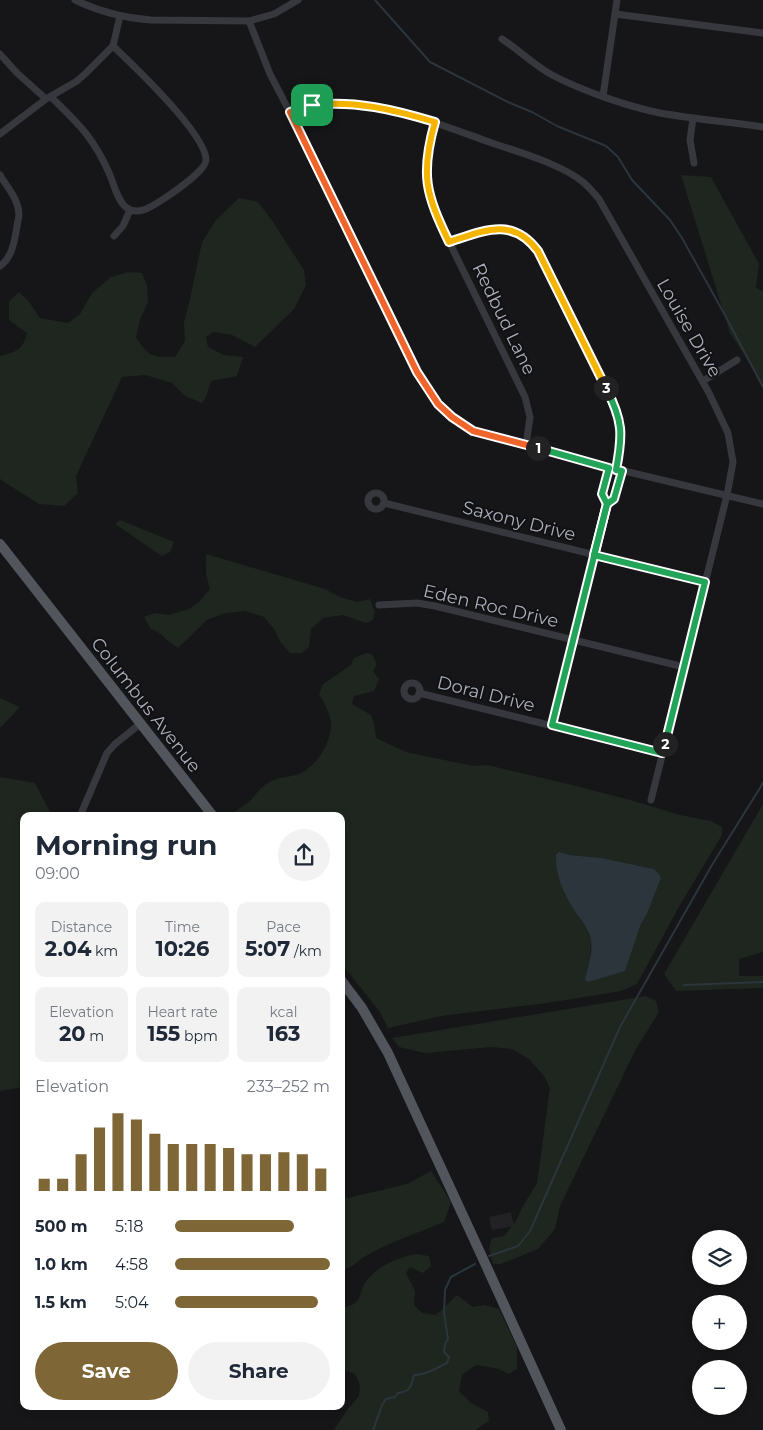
<!DOCTYPE html>
<html lang="en">
<head>
<meta charset="utf-8">
<style>
  :root { --surface:#fff; --page:#f2f2f3; --text:#1f2937; --muted:#747a83; --accent:#7e6636 }
  body { margin:0; font-family:Montserrat,sans-serif; background:var(--page); color:var(--text); height:100vh; display:flex; flex-direction:column; font-size:19px; white-space:nowrap }
  * { box-sizing:border-box; margin:0 }
  p { font-size:16px; color:var(--muted) }
  .icon { flex:none; width:28px; height:28px; fill:none; stroke:currentColor; stroke-width:2; stroke-linecap:round; stroke-linejoin:round }
  .map { position:relative; flex:1; overflow:hidden }
  .details { position:absolute; left:20px; top:812px; width:325px; height:598px; display:flex; flex-direction:column; background:var(--surface); border-radius:10px; box-shadow:0 2px 8px #0003 }
  .details>* { flex:none }
  .buttons { position:absolute; left:692px; top:1230px; display:grid; gap:10px }
  .buttons a { display:grid; place-items:center; width:55px; height:55px; border-radius:50%; background:var(--surface); box-shadow:0 2px 8px #0003; font-size:25px }
  .pin { position:absolute; display:grid; place-items:center; width:42px; height:42px; color:#fff; margin:-21px; border-radius:10px; box-shadow:0 2px 8px #0006 }
  .km { position:absolute; width:25px; height:25px; margin:-12px; border-radius:50%; background:#222; color:#fff; font-size:14px; line-height:25px; text-align:center }
  .round { display:grid; place-items:center; flex:none; width:52px; height:52px; border-radius:26px; background:var(--page) }
  .headline { display:flex; align-items:center; justify-content:space-between; height:85px; padding:0 15px }
  h1 { font-size:28px; font-weight:700; line-height:38px }
  .stats { display:grid; grid-template-columns:repeat(3,1fr); gap:8px; height:85px; padding:5px 15px }
  .stats div { display:grid; align-content:center; border-radius:10px; background:var(--page); text-align:center }
  .stats b { font-size:21px; font-weight:700 }
  .stats small { font-size:14px; font-weight:400 }
  .stats p { font-size:14px }
  .chart { height:140px; padding:10px 15px }
  .chart p { display:flex; justify-content:space-between }
  .chart svg { width:100%; height:90px; margin-top:5px; stroke:var(--accent); stroke-width:6 }
  .button { display:flex; gap:10px; margin-top:auto; padding:10px 15px }
  .button a { flex:1; height:58px; border-radius:30px; background:var(--accent); color:#fff; font-size:20px; font-weight:700; line-height:58px; text-align:center }
  .button a+a { background:var(--page); color:var(--text) }
  ul { padding:0 15px; list-style:none; font-size:16px }
  li { display:grid; grid-template-columns:80px 60px 1fr; align-items:center; height:38px }
  li i { height:12px; border-radius:6px; background:var(--accent) }
  .map>svg:first-child { display:block }
  .built { fill:#222225 }
  .green { fill:#1e261f; fill-rule:evenodd }
  .water { fill:#2c353c }
  .lines { fill:none; stroke-linecap:round; stroke-linejoin:round }
  .stream { stroke:#2c353c; stroke-width:2 }
  .minor { stroke:#37383d; stroke-width:7 }
  .primary { stroke:#53555c; stroke-width:10 }
  .split-1-casing { stroke:#fff; stroke-width:10 }
  .split-2-casing { stroke:#fff; stroke-width:10 }
  .split-3-casing { stroke:#fff; stroke-width:10 }
  .split-4-casing { stroke:#fff; stroke-width:10 }
  .split-1 { stroke:#f0652b; stroke-width:6 }
  .split-2 { stroke:#22a559; stroke-width:6 }
  .split-3 { stroke:#22a559; stroke-width:6 }
  .split-4 { stroke:#f5b400; stroke-width:6 }
  .labels { text-anchor:middle; dominant-baseline:central; stroke-width:4; stroke-linejoin:round; paint-order:stroke }
  .street-label { font-size:18px; fill:#a8adb8; stroke:#111113 }
</style>
</head>
<body>
<div class="map">
<svg width="763" height="1430" viewBox="0 0 763 1430">
  <rect width="100%" height="100%" fill="#161618"/>
  <path class="built" d="M511 1212 514 1226 492 1230 489 1217Z"/>
  <g class="green">
    <path d="M681 175 711 177 759 264 756 288 763 291V384L730 333Z"/>
    <path d="M239 198 258 202 271 219 304 270 306 285 294 309 255 347 232 335 213 332 206 337 208 347 224 355 243 357 237 376 211 381 206 397 202 403 185 396 172 383 145 375 122 377 76 476 78 493 64 506 39 504 1 480 0 478V356C16 352 23 350 27 333L9 320V302L19 292 29 302 40 318 68 323 80 314 92 293 111 277 129 272 142 273 147 285 148 302 140 319 136 337C148 357 152 357 175 357L185 341 184 322 190 299 202 242 216 220Z"/>
    <path d="M120 520 174 542 170 552 162 556 115 524Z"/>
    <path d="M206 554 325 589 340 597 357 602 370 599 375 612 373 620 366 623 343 615 323 618 311 629 309 647 302 653H290L281 643 274 629 264 617 245 611 225 613 207 620 178 648 167 640 161 634 150 628 144 617 155 613 169 615 189 609 199 602 210 589 206 574Z"/>
    <path d="M366 653 372 654 377 664 373 671 379 679 374 691 354 696 352 704 371 715 374 723 376 738 406 752 473 766 487 765 568 784 634 801 680 815 711 821 722 827V835L680 905 637 984 621 991 547 1003 441 1016 388 1028 380 1012 341 963V816H231C236 809 243 807 249 802 255 796 260 787 268 783 278 776 291 778 301 773 318 765 332 741 331 723 330 713 324 703 319 694L323 684 351 665 354 658ZM559 852 570 855 602 858 654 869 659 874 661 878 647 914 641 924 625 971 589 982 586 973 590 957 591 940 586 927 571 905Z"/>
    <path d="M0 698 20 707 0 728Z"/>
    <path d="M0 777 35 783 52 816H24V1087L0 1091Z"/>
    <path d="M763 804V952L739 959V976H763V988L676 991 664 974Z"/>
    <path d="M646 996 656 1001 659 1012 636 1049 560 1206 555 1229 538 1249 501 1264H493L489 1248 492 1238 504 1236 516 1221 523 1206 537 1183 550 1088 544 1076 529 1059 512 1049 491 1047 425 1053 399 1047 392 1038Z"/>
    <path d="M431 1171 451 1202 444 1222C418 1233 389 1242 364 1257 356 1262 351 1270 341 1269V1198H348L407 1184Z"/>
    <path d="M416 1254 429 1256 431 1266 423 1273 410 1267 406 1273 415 1291 414 1305 422 1313 436 1315 457 1295 473 1307 484 1305 499 1309 517 1347V1369L509 1374 499 1369 476 1365 462 1375 459 1391 471 1403 488 1412 489 1421 475 1430H334L347 1410 359 1396 360 1385 355 1374 341 1369V1308C367 1304 356 1291 368 1279 381 1264 397 1258 416 1254Z"/>
  </g>
  <path class="water" d="M559 852 570 855 602 858 654 869 659 874 661 878 647 914 641 924 625 971 589 982 585 980C587 967 593 954 591 941 590 931 582 921 576 913 565 896 555 876 556 855Z"/>
  <g class="lines">
    <g class="stream">
      <path d="M375 0 430 62 510 103 532 112 557 126 606 146 618 157 632 180 670 220 682 238 726 317 763 387"/>
      <path d="M684 985 763 982"/>
      <path d="M489 1256 518 1246 530 1231 620 1027 712 865 763 783"/>
      <path d="M373 1430 382 1405 386 1399 395 1397 398 1393C411 1391 411 1387 414 1375 425 1375 437 1368 447 1363L449 1357 444 1352 445 1344 448 1339 444 1313 445 1290 451 1277 475 1264"/>
    </g>
    <g class="minor">
      <path d="M75 0C100 12 124 18 151 20L249 21 274 14 298 0"/>
      <path d="M615 14 763 33"/>
      <path d="M249 21 270 74 307 145 417 372 438 404 452 417 473 431 616 469 763 504"/>
      <path d="M502 39C519 50 534 65 552 75 583 91 626 106 660 113 694 119 729 122 763 127"/>
      <path d="M0 54 17 73 46 99"/>
      <path d="M603 96 617 0"/>
      <path d="M51 97C79 124 94 138 110 175 114 185 118 202 127 208 139 217 155 204 165 198 174 192 206 170 206 160 206 134 133 65 113 46L120 16"/>
      <path d="M290 111C308 104 326 103 346 104 396 106 442 125 489 142 518 152 559 163 583 182 589 187 594 193 599 199L709 393 728 433 733 462 727 495 651 800"/>
      <path d="M693 118 690 140 694 163"/>
      <path d="M435 123C425 156 422 182 436 215L525 397 530 417 526 445"/>
      <path d="M0 134 46 99 77 81 86 73 113 46"/>
      <path d="M0 175C8 189 19 199 19 216 15 233 15 256 0 266"/>
      <path d="M114 236 123 226 130 210"/>
      <path d="M449 242C483 231 511 216 538 251L617 410C623 431 620 449 616 469"/>
      <path d="M703 381 737 360"/>
      <circle cx="376" cy="501" r="8"/>
      <path d="M384 503 705 582"/>
      <path d="M607 504 602 494 609 468"/>
      <path d="M379 605 417 603 435 606 684 667"/>
      <circle cx="412" cy="691" r="8"/>
      <path d="M419 693 662 753"/>
      <path d="M552 725 607 504 614 499 622 471"/>
      <path d="M80 816 107 753 115 744 140 724"/>
    </g>
    <g class="primary">
      <path d="M0 544 213 816"/>
      <path d="M341 980 362 1008 388 1053 484 1261 561 1430"/>
    </g>
  </g>
  <g class="lines">
    <defs>
      <path id="split-1" d="M312 105 290 112 417 372 438 404 452 417 473 431 538 448"/>
      <path id="split-2" d="M538 448 609 468 602 494 607 504 552 725 662 753 665 744"/>
      <path id="split-3" d="M606 388C623 421 623 434 616 470L622 471 614 499 607 504 594 555 705 582 665 744"/>
      <path id="split-4" d="M312 105C355 100 395 110 435 122 420 175 426 194 449 242 483 231 512 216 538 251L606 388"/>
    </defs>
    <use href="#split-1" class="split-1-casing"/>
    <use href="#split-2" class="split-2-casing"/>
    <use href="#split-3" class="split-3-casing"/>
    <use href="#split-4" class="split-4-casing"/>
    <use href="#split-1" class="split-1"/>
    <use href="#split-2" class="split-2"/>
    <use href="#split-3" class="split-3"/>
    <use href="#split-4" class="split-4"/>
  </g>
  <g class="labels">
    <g class="street-label">
      <text transform="translate(504 319) rotate(64)">Redbud Lane</text>
      <text transform="translate(689 328) rotate(60)">Louise Drive</text>
      <text transform="translate(519 521) rotate(14)">Saxony Drive</text>
      <text transform="translate(491 606) rotate(13)">Eden Roc Drive</text>
      <text transform="translate(486 694) rotate(14)">Doral Drive</text>
      <text transform="translate(146 705) rotate(52)">Columbus Avenue</text>
    </g>
  </g>
</svg>
<div class="buttons">
<a><svg class="icon" aria-label="layers" viewBox="0 0 24 24"><path d="M12 4l9 5-9 5-9-5zM3 14l9 5 9-5"/></svg></a>
<a>+</a>
<a>−</a>
</div>
<div class="pin" style="left:312px;top:105px;background:#1e9e55"><svg class="icon" aria-label="arrive" viewBox="0 0 24 24"><path d="M6 21V4h12l-3 4 3 4H6"/></svg></div>
<b class="km" style="left:538px;top:448px">1</b>
<b class="km" style="left:665px;top:744px">2</b>
<b class="km" style="left:606px;top:388px">3</b>
<section class="details">
<div class="headline"><div><h1>Morning run</h1><p>09:00</p></div><a class="round"><svg class="icon" aria-label="share" viewBox="0 0 24 24"><path d="M12 15V3M7 8l5-5 5 5M5 13v7h14v-7"/></svg></a></div>
<div class="stats">
<div><p>Distance</p><b>2.04<small> km</small></b></div>
<div><p>Time</p><b>10:26</b></div>
<div><p>Pace</p><b>5:07<small> /km</small></b></div>
</div>
<div class="stats">
<div><p>Elevation</p><b>20<small> m</small></b></div>
<div><p>Heart rate</p><b>155<small> bpm</small></b></div>
<div><p>kcal</p><b>163</b></div>
</div>
<div class="chart"><p><span>Elevation</span>233–252 m</p>
<svg viewBox="0 0 160 44" preserveAspectRatio="none"><path d="M5 44V38M15 44V38M25 44V26M35 44V13M45 44V6M55 44V9M65 44V16M75 44V21M85 44V21M95 44V21M105 44V23M115 44V26M125 44V26M135 44V25M145 44V26M155 44V33"/></svg>
</div>
<ul>
<li><b>500 m</b>5:18<i style="width:77%"></i></li>
<li><b>1.0 km</b>4:58<i style="width:100%"></i></li>
<li><b>1.5 km</b>5:04<i style="width:92%"></i></li>
</ul>
<div class="button"><a>Save</a><a>Share</a></div>
</section>
</div>
</body>
</html>
